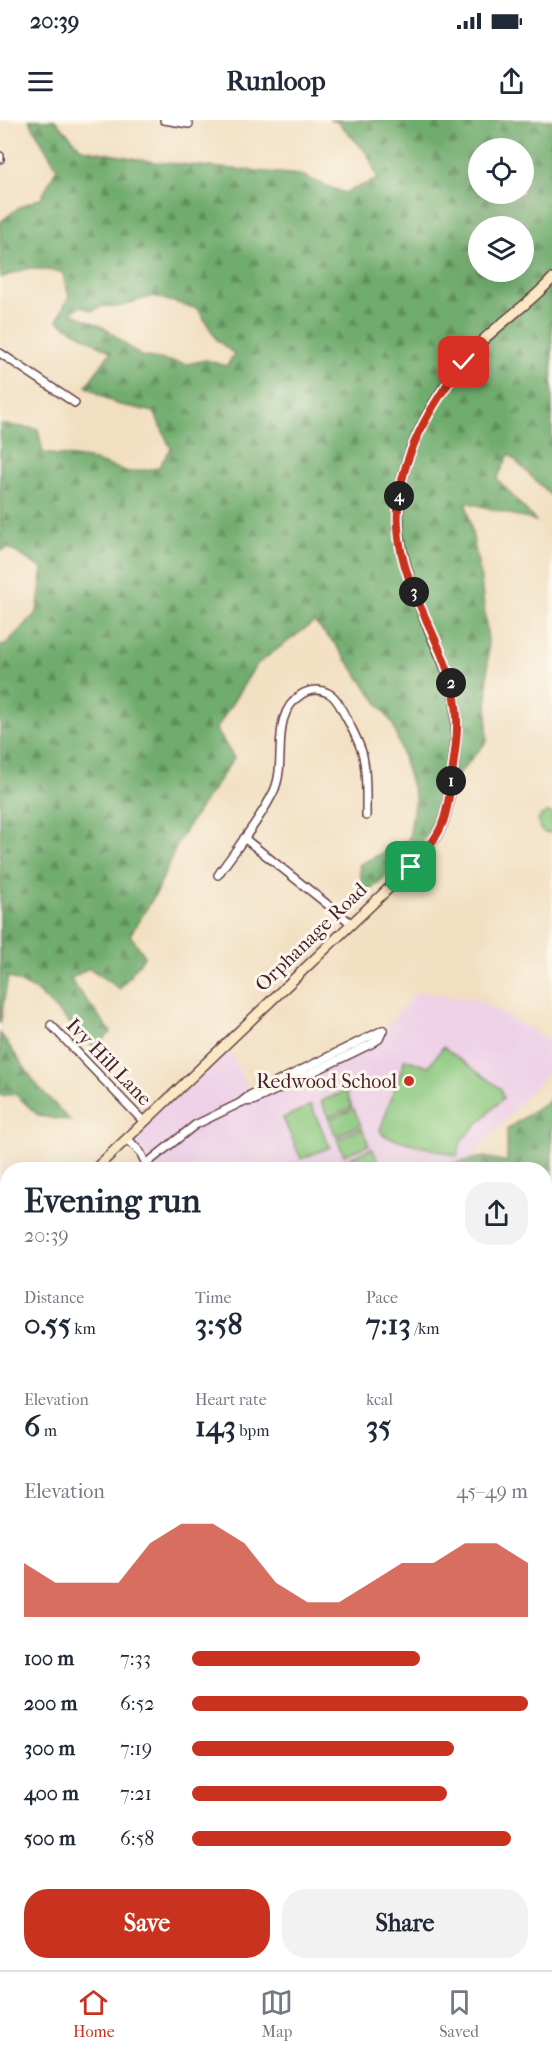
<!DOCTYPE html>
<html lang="en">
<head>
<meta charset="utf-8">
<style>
  :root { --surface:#fff; --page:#f2f2f3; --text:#1f2937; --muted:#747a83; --line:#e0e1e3; --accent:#c8321e }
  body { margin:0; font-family:"IM FELL French Canon",serif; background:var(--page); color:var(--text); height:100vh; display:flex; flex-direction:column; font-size:22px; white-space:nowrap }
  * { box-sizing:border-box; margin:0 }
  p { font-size:20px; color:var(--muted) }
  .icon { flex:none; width:33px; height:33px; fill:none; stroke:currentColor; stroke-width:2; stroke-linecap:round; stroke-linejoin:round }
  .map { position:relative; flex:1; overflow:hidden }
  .panel { position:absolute; left:0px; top:1042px; width:552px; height:808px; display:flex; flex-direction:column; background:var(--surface); border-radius:24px 24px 0 0; box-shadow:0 6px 24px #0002 }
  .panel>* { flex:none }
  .buttons { position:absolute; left:468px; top:18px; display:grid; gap:12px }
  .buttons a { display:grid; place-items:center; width:66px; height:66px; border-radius:50%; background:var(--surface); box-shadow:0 6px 24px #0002; font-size:30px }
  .pin { position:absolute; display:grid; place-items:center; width:51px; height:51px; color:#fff; margin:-26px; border-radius:12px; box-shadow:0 3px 9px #0006 }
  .km { position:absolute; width:30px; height:30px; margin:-15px; border-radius:50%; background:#222; color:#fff; font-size:16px; line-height:30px; text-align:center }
  .round { display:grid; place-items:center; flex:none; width:63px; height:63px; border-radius:24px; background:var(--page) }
  .overview { display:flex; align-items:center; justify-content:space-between; height:102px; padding:0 24px }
  h1 { font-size:33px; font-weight:700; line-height:45px }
  .figures { display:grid; grid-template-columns:repeat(3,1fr); gap:9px; height:102px; padding:6px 24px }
  .figures div { display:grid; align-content:center }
  .figures b { font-size:30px; font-weight:700 }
  .figures small { font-size:16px; font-weight:400 }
  .figures p { font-size:16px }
  .chart { height:168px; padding:12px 24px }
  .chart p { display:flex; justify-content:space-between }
  .chart svg { width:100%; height:108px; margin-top:6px; fill:var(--accent); opacity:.7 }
  .action { display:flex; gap:12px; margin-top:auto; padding:12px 24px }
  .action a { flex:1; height:69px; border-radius:24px; background:var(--accent); color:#fff; font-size:24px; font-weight:700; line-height:69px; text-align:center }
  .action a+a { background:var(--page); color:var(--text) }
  ul { padding:0 24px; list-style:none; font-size:20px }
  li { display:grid; grid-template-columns:96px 72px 1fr; align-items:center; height:45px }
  li i { height:15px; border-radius:8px; background:var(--accent) }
  .status { display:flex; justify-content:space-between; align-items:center; height:42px; padding:0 30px; background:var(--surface); direction:ltr }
  .status svg { height:16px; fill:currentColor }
  header { display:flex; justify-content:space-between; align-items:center; height:78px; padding:0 24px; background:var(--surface); font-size:27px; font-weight:700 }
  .tabs { display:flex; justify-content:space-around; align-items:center; height:84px; border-top:2px solid var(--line); background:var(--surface); font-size:16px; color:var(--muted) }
  .tabs a { display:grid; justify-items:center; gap:3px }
  .tabs .active { color:var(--accent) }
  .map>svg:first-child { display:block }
  .built { fill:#eed0e7 }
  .forest { fill:url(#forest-firs); stroke:#5d664c; stroke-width:1.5; fill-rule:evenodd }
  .green { fill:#8bc87e; stroke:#6a7454; stroke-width:1.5 }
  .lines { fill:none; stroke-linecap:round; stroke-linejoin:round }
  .street-casing { stroke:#633c42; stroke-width:10 }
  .secondary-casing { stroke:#633c42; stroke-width:12 }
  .primary-casing { stroke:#633c42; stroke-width:14 }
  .street { stroke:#fff; stroke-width:7 }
  .secondary { stroke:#fae7c3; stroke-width:9 }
  .primary { stroke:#f3c26a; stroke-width:10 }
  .route-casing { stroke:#fff; stroke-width:12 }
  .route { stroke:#c8321e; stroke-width:8 }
  .poi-dot { fill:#c8321e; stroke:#fbf7ec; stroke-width:2 }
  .labels { text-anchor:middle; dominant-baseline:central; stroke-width:6; stroke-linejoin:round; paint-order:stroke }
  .street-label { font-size:20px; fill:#4a1f2b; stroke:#fbf7ec }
  .poi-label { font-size:20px; fill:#4a1f2b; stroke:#fbf7ec; text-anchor:end }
</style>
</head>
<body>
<div class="status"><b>20:39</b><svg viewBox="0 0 49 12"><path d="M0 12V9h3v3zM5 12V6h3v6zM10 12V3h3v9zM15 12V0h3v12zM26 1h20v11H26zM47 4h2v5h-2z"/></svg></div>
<header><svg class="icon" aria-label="menu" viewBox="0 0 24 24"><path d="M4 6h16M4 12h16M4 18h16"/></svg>Runloop<svg class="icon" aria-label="share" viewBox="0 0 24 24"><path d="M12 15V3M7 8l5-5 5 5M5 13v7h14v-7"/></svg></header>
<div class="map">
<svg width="552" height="1850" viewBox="0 0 552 1850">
  <defs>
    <pattern id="forest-firs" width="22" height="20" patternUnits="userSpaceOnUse" patternTransform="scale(1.5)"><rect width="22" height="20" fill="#70ac6d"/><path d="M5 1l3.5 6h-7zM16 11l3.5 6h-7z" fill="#5e8b5a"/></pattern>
  </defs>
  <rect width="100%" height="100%" fill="#fbf7ec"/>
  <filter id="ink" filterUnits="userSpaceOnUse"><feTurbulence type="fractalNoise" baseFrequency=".0167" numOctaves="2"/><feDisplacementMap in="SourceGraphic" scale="12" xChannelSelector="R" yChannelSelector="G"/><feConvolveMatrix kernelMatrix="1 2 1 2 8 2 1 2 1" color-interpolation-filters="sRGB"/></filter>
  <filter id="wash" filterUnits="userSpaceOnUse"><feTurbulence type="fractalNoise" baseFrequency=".008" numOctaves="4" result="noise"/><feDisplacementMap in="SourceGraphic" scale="24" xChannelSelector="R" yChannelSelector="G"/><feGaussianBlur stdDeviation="1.35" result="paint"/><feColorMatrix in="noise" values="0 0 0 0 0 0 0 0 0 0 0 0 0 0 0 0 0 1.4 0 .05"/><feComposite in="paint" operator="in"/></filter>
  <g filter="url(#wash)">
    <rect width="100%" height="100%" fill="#f2dfc1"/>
    <g class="built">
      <path d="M416 872 478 880 552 922V947L461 1050H149L127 1018 226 923 250 974 383 910Z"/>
      <path d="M101 1844H188L181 1850H106Z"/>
    </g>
    <g class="forest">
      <path d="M29 0H55L82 29 155 42 301 55 344 73 378 59 367 33 338 2 329 0H552V377L509 334 497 359 536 401 466 382 480 453 488 520 487 621 451 663 429 712 411 735 364 775 359 745 409 719 415 677 393 604 335 524 314 502 256 545 216 609 234 638 180 718 157 772 130 815 145 836 120 869 89 848 70 859 111 912 95 928 38 872 8 856 0 904V526L6 524 37 492 43 449 9 428 0 431V304L38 309 43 333 88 339 129 352 158 348 171 329 154 292 116 284 86 266 111 232 57 201 69 176 62 152 29 148 0 158V102L20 87 41 78 57 48ZM478 28H524V74H478ZM478 106H524V152H478ZM153 176 198 189 217 220 234 234 227 246 206 240 187 244 141 236 103 207 71 193 81 186 92 191 103 186 118 187Z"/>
      <path d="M0 913 36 964 70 1001 39 996 15 974 0 976Z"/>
      <path d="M552 979V1345L545 1350 544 1050H438L441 1046 484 1037 507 1042V1009Z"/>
    </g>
    <g class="green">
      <path d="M548 692 552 693V712L545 713 540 709 538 701 541 695Z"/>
      <path d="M443 927 501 969 503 978 461 1021 457 1036 384 1016 380 1010 405 939 428 947Z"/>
      <path d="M346 971 352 987 328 997 321 981Z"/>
      <path d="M311 985 330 1027 301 1039 283 998Z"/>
      <path d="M354 989 361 1005 336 1016 329 999Z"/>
      <path d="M362 1008 369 1025 344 1035 337 1019Z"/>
      <path d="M372 1028 382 1050H322Z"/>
    </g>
  </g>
  <g filter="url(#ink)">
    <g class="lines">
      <defs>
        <g id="street">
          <path d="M164 0 189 4"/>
          <path d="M0 36V39"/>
          <path d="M0 233 75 283"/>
          <path d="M244 718 352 804"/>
          <path d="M218 755C236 729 260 700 274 671 288 641 268 596 302 574 310 569 320 569 328 573 335 576 339 584 342 590 350 605 359 620 363 636 367 655 366 676 366 696"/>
          <path d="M51 905 144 1002"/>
          <path d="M243 982 253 981 371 924 379 919 383 910"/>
          <path d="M127 1018 140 1032 149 1050"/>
          <path d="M146 1044 195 1005 240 983 250 975 383 910"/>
          <path d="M0 1315 8 1323"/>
          <path d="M0 1344 8 1337"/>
          <path d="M544 1442 552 1436"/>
          <path d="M544 1572 552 1566"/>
          <path d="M0 1588 8 1581"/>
          <path d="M7 1850 14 1844"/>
        </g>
        <g id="secondary">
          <path d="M94 1050 411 747C443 714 447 700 452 655 455 630 459 604 455 579 451 559 443 541 435 523 410 462 385 412 406 345 418 304 448 256 478 225 501 202 530 183 552 159"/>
          <path d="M0 1141 8 1134"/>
          <path d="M494 1844 513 1850"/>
          <path d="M314 1850 322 1844"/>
        </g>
        <g id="primary">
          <path d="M0 1691 8 1703"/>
          <path d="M101 1844 106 1850"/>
        </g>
      </defs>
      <use href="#street" class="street-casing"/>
      <use href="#secondary" class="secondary-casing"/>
      <use href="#primary" class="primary-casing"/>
      <use href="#street" class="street"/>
      <use href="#secondary" class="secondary"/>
      <use href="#primary" class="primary"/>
    </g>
  </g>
  <g class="lines" filter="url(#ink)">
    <defs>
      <path id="route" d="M411 747C443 714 447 700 452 655 455 630 460 604 455 578 444 519 401 469 398 407 394 346 428 288 464 242"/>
    </defs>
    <use href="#route" class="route-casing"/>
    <use href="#route" class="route"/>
  </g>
  <circle class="poi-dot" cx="409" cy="961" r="6"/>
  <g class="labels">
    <g class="street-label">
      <text transform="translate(311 817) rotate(-44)">Orphanage Road</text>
      <text transform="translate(109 942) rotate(46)">Ivy Hill Lane</text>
    </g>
    <g class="poi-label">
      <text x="397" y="961">Redwood School</text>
    </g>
  </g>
</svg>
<div class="buttons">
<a><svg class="icon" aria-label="locate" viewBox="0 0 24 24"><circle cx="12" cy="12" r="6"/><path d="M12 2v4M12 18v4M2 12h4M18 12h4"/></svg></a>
<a><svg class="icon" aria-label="layers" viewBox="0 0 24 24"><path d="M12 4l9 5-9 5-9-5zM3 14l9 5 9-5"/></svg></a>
</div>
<div class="pin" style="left:411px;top:747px;background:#1e9e55"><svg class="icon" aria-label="arrive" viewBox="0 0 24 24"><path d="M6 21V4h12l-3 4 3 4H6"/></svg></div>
<div class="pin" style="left:464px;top:242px;background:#d93025"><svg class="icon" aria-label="check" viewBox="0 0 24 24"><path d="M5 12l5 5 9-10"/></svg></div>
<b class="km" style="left:451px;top:661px">1</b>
<b class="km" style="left:451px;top:563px">2</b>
<b class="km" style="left:414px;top:472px">3</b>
<b class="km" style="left:399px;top:376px">4</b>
<section class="panel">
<div class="overview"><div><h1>Evening run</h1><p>20:39</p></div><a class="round"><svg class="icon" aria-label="share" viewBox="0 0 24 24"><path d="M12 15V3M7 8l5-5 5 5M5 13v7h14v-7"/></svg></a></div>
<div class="figures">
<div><p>Distance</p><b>0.55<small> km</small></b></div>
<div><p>Time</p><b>3:58</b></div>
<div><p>Pace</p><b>7:13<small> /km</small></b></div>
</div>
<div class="figures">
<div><p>Elevation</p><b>6<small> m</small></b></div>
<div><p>Heart rate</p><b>143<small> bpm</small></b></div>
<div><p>kcal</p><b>35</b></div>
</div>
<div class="chart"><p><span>Elevation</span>45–49 m</p>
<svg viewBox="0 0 160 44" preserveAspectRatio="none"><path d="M0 44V22L10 30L20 30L30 30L40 14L50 6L60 6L70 14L80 30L90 38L100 38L110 30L120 22L130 22L140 14L150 14L160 22V44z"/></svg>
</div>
<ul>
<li><b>100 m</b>7:33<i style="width:68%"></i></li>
<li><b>200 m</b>6:52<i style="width:100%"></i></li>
<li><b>300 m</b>7:19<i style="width:78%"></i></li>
<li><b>400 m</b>7:21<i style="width:76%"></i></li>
<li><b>500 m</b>6:58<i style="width:95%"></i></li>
</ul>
<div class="action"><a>Save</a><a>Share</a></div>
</section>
</div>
<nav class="tabs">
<a class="active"><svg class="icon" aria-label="home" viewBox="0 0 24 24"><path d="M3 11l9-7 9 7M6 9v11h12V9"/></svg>Home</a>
<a><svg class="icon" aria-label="map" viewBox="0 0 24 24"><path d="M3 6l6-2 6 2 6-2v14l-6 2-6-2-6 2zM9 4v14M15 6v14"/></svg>Map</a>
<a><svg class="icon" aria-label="saved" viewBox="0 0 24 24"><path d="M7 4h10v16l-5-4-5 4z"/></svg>Saved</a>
</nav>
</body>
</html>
